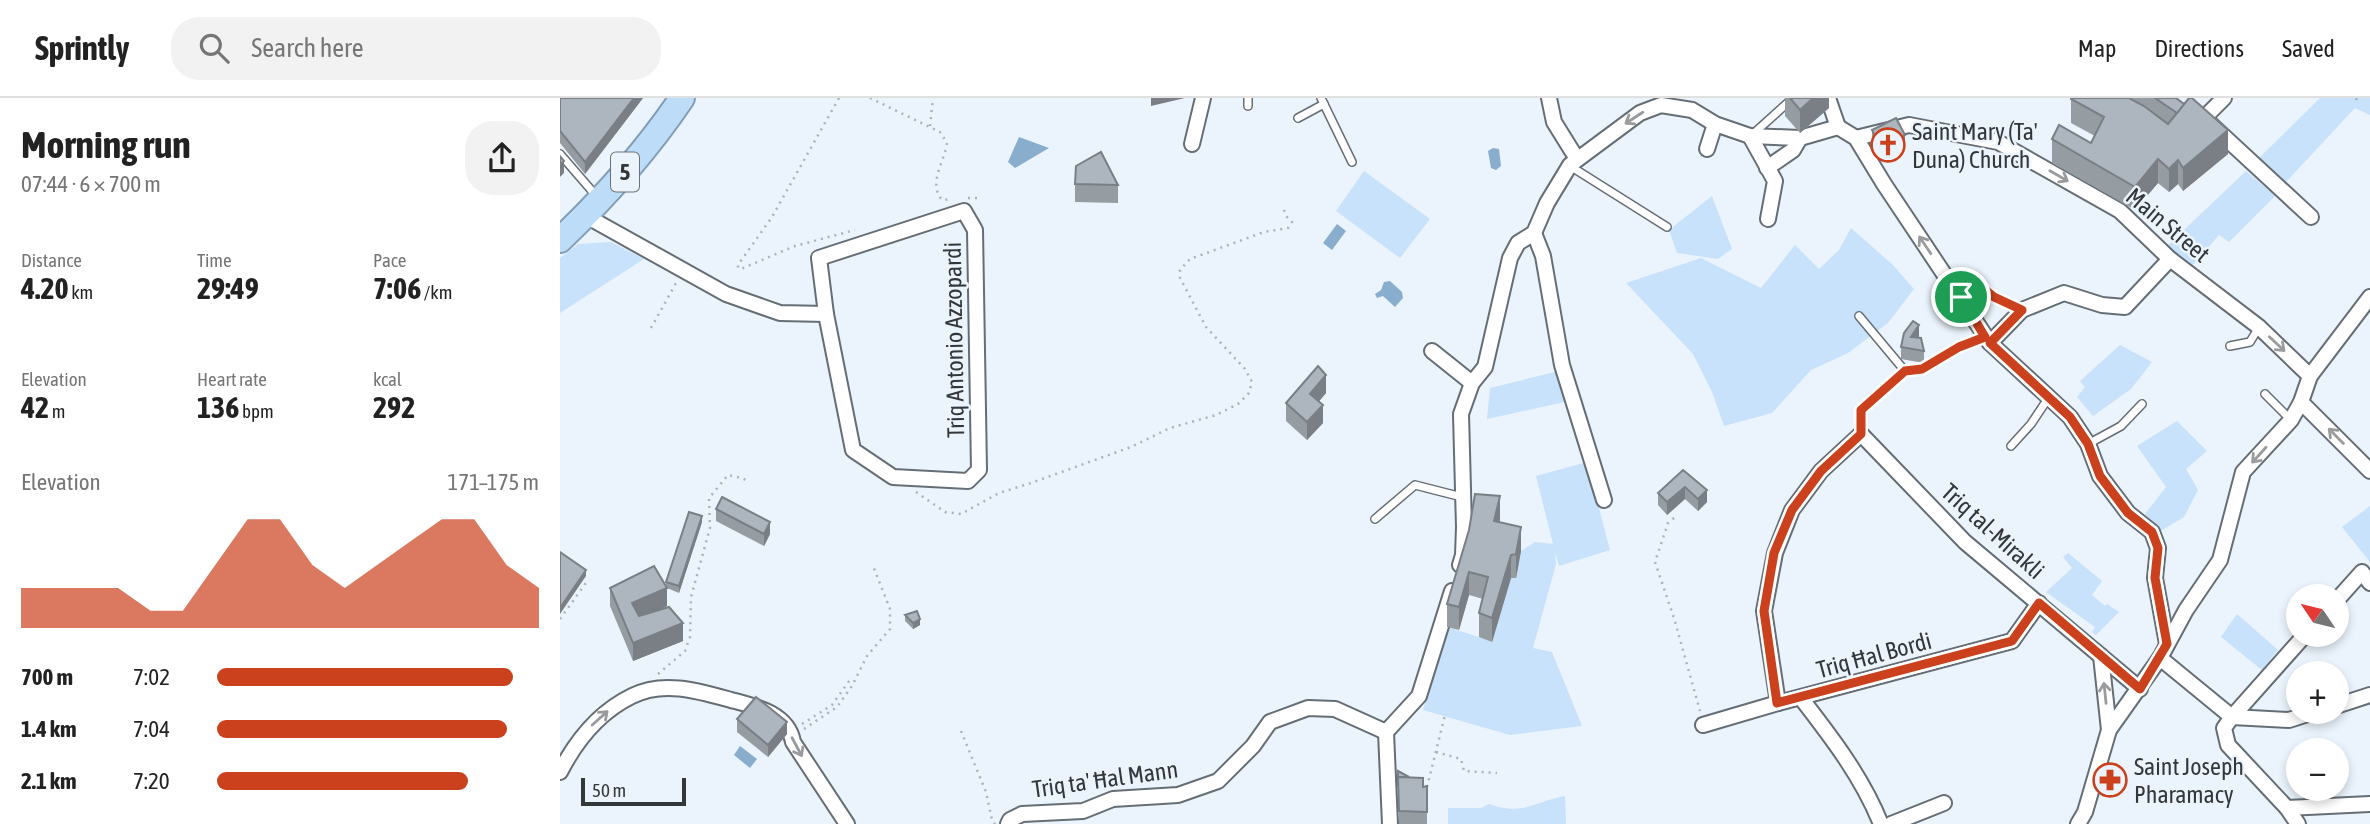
<!DOCTYPE html>
<html lang="en">
<head>
<meta charset="utf-8">
<style>
  :root { --surface:#fff; --page:#f2f2f2; --text:#222; --muted:#767676; --line:#e0e0e0; --accent:#cb411d }
  body { margin:0; font-family:"Asap Condensed",sans-serif; background:var(--page); color:var(--text); height:100vh; display:flex; flex-direction:column; font-size:26px; white-space:nowrap }
  * { box-sizing:border-box; margin:0 }
  p { font-size:23px; color:var(--muted) }
  .icon { flex:none; width:38px; height:38px; fill:none; stroke:currentColor; stroke-width:2; stroke-linecap:round; stroke-linejoin:round }
  .map { position:relative; flex:1; overflow:hidden }
  .drawer { display:flex; flex-direction:column; background:var(--surface); width:560px }
  .drawer>* { flex:none }
  .needle { width:46px; rotate:305deg }
  .tools { position:absolute; left:1726px; top:486px; display:grid; gap:14px }
  .tools a { display:grid; place-items:center; width:63px; height:63px; border-radius:50%; background:var(--surface); box-shadow:0 4px 10px #0003; font-size:35px }
  .scale { position:absolute; left:21px; bottom:18px; width:105px; box-sizing:border-box; padding-left:7px; border:4px solid #34373a; border-top:0; font-size:19px; line-height:24px; white-space:nowrap; color:#34373a; -webkit-text-stroke:5px #ebf4fc; paint-order:stroke }
  .pin { position:absolute; display:grid; place-items:center; width:60px; height:60px; color:#fff; margin:-30px; border:4px solid #fff; border-radius:50%; box-shadow:0 2px 7px #0007 }
  .round { display:grid; place-items:center; flex:none; width:74px; height:74px; border-radius:28px; background:var(--page) }
  .headline { display:flex; align-items:center; justify-content:space-between; height:119px; padding:0 21px }
  h1 { font-size:38px; font-weight:700; line-height:52px }
  .metrics { display:grid; grid-template-columns:repeat(3,1fr); gap:10px; height:119px; padding:7px 21px }
  .metrics div { display:grid; align-content:center }
  .metrics b { font-size:30px; font-weight:700 }
  .metrics small { font-size:19px; font-weight:400 }
  .metrics p { font-size:19px }
  .chart { height:196px; padding:14px 21px }
  .chart p { display:flex; justify-content:space-between }
  .chart svg { width:100%; height:126px; margin-top:7px; fill:var(--accent); opacity:.7 }
  ul { padding:0 21px; list-style:none; font-size:23px }
  li { display:grid; grid-template-columns:112px 84px 1fr; align-items:center; height:52px }
  li i { height:18px; border-radius:9px; background:var(--accent) }
  header { display:flex; align-items:center; gap:42px; box-sizing:border-box; height:98px; padding:0 35px; background:var(--surface); border-bottom:2px solid var(--line) }
  header strong { font-size:33px }
  nav { display:flex; gap:38px; margin-inline-start:auto; font-size:24px }
  .search { width:490px; height:63px; background:var(--page); display:flex; align-items:center; gap:18px; box-sizing:border-box; padding:0 24px; border-radius:28px; color:var(--muted); font-size:26px }
  main { display:flex; flex:1; min-height:0 }
  .map>svg:first-child { display:block }
  .green { fill:#c7e2fa }
  .water { fill:#88adcd }
  .lines { fill:none; stroke-linecap:round; stroke-linejoin:round }
  .service-casing { stroke:#666e75; stroke-width:10 }
  .minor-casing { stroke:#666e75; stroke-width:18 }
  .trunk-casing { stroke:#829cb4; stroke-width:28 }
  .path { stroke:#abb2b9; stroke-width:2.5; stroke-dasharray:2 5; stroke-linecap:butt }
  .service { stroke:#fff; stroke-width:7 }
  .minor { stroke:#fff; stroke-width:14 }
  .trunk { stroke:#bcdcf7; stroke-width:24 }
  .wall { fill:#959da3 }
  .shaded-wall { fill:#797f85 }
  .building { fill:#adb6be; stroke:#797f85; stroke-width:2 }
  .oneway { stroke:#9a9b9c }
  .route-casing { stroke:#fff; stroke-width:14 }
  .route { stroke:#cb411d; stroke-width:9 }
  .labels { text-anchor:middle; dominant-baseline:central; stroke-width:5; stroke-linejoin:round; paint-order:stroke }
  .shield { fill:#ebf4fc; stroke:#6b7074; stroke-width:2 }
  .shield-label { font-size:23px; font-weight:bold; fill:#34373a }
  .poi-label { font-size:24px; fill:#34373a; stroke:#ebf4fc; text-anchor:start }
  .street-label { font-size:24px; fill:#34373a; stroke:#ebf4fc }
</style>
</head>
<body>
<header>
<strong>Sprintly</strong>
<div class="search"><svg class="icon" aria-label="search" viewBox="0 0 24 24"><circle cx="10" cy="10" r="6"/><path d="M15 15l6 6"/></svg>Search here</div>
<nav><a>Map</a><a>Directions</a><a>Saved</a></nav>
</header>
<main>
<section class="drawer">
<div class="headline"><div><h1>Morning run</h1><p>07:44 · 6 × 700 m</p></div><a class="round"><svg class="icon" aria-label="share" viewBox="0 0 24 24"><path d="M12 15V3M7 8l5-5 5 5M5 13v7h14v-7"/></svg></a></div>
<div class="metrics">
<div><p>Distance</p><b>4.20<small> km</small></b></div>
<div><p>Time</p><b>29:49</b></div>
<div><p>Pace</p><b>7:06<small> /km</small></b></div>
</div>
<div class="metrics">
<div><p>Elevation</p><b>42<small> m</small></b></div>
<div><p>Heart rate</p><b>136<small> bpm</small></b></div>
<div><p>kcal</p><b>292</b></div>
</div>
<div class="chart"><p><span>Elevation</span>171–175 m</p>
<svg viewBox="0 0 160 44" preserveAspectRatio="none"><path d="M0 44V30L10 30L20 30L30 30L40 38L50 38L60 22L70 6L80 6L90 22L100 30L110 22L120 14L130 6L140 6L150 22L160 30V44z"/></svg>
</div>
<ul>
<li><b>700 m</b>7:02<i style="width:92%"></i></li>
<li><b>1.4 km</b>7:04<i style="width:90%"></i></li>
<li><b>2.1 km</b>7:20<i style="width:78%"></i></li>
</ul>
</section>
<div class="map">
<svg width="1810" height="726" viewBox="0 0 1810 726">
  <rect width="100%" height="100%" fill="#ebf4fc"/>
  <g class="green">
    <path d="M1760 0H1810V17L1795 10 1725 85 1699 60Z"/>
    <path d="M804 73 870 121 840 160 776 113Z"/>
    <path d="M1686 73 1715 98 1669 144 1659 137 1628 172 1605 150Z"/>
    <path d="M1152 98 1172 151 1158 161 1117 155 1109 132Z"/>
    <path d="M1291 130 1333 167 1354 191 1328 225 1288 255 1251 272 1212 315 1164 328 1152 294 1133 256 1066 185 1141 160 1201 190 1235 147 1259 171 1279 152Z"/>
    <path d="M51 144 84 161 0 215V160L18 146Z"/>
    <path d="M1560 247 1592 264 1571 291 1533 318 1517 299 1525 289 1520 283Z"/>
    <path d="M999 273 1009 303 927 321 930 290Z"/>
    <path d="M1617 323 1647 353 1626 371 1638 392 1624 419 1599 434 1585 416 1606 389 1577 348Z"/>
    <path d="M1027 364 1050 452 999 468 995 454 996 466 973 550 992 554 1022 628 950 637 863 612 887 529 932 543 951 480H956L961 453 975 444 993 446 976 378Z"/>
    <path d="M1810 408V464L1782 429Z"/>
    <path d="M1508 455 1542 483 1532 497 1545 508 1547 506 1559 514 1536 537 1532 534 1535 529 1486 494 1512 470 1503 459Z"/>
    <path d="M1677 516 1718 552 1702 572 1661 539Z"/>
    <path d="M1005 698 1006 726H888V710H921L929 706C963 718 973 704 1005 698Z"/>
  </g>
  <g class="water">
    <path d="M459 39 489 50 455 70 448 64Z"/>
    <path d="M933 50 939 51 941 68 936 72 931 70 928 53Z"/>
    <path d="M777 126 786 133 772 152 763 145Z"/>
    <path d="M830 183 842 194 843 200 835 209 823 198 817 200 815 196 821 192 824 184Z"/>
    <path d="M180 648 197 661 190 670 174 657Z"/>
  </g>
  <g class="lines">
    <defs>
      <g id="service">
        <path d="M688 0V8"/>
        <path d="M761 0 792 64"/>
        <path d="M738 20 764 6"/>
        <path d="M1193 36 1233 0"/>
        <path d="M0 56 32 93"/>
        <path d="M1010 68 1107 129"/>
        <path d="M1401 199 1420 189 1434 199 1461 212"/>
        <path d="M1299 218 1345 273"/>
        <path d="M1670 248 1690 244 1699 229"/>
        <path d="M1345 273 1362 271 1399 249 1425 239"/>
        <path d="M1705 296 1731 322"/>
        <path d="M1301 336V312L1345 273"/>
        <path d="M1528 346 1561 328 1582 306"/>
        <path d="M1451 348 1471 326 1489 299"/>
        <path d="M815 421 855 387 902 399"/>
      </g>
      <g id="minor">
        <path d="M989 0 994 24 1017 61"/>
        <path d="M1268 0 1278 29"/>
        <path d="M1664 0 1644 20 1751 119"/>
        <path d="M1278 29 1296 40 1324 86 1430 245 1510 319 1528 346 1540 378 1568 415 1592 434 1598 450 1595 480 1607 546"/>
        <path d="M1190 38 1215 83 1208 121"/>
        <path d="M1296 40 1349 27 1438 44 1560 113 1610 161 1699 229 1750 278"/>
        <path d="M632 46 643 0"/>
        <path d="M1147 51 1155 26"/>
        <path d="M1207 70 1233 52 1240 40"/>
        <path d="M404 113 415 132 419 372 408 383 333 379 293 352 266 216 259 160Z"/>
        <path d="M26 118 166 196 220 215 266 216"/>
        <path d="M974 135 983 158 1002 267 1044 402"/>
        <path d="M1430 245 1462 212 1504 195 1542 207 1565 209 1610 161"/>
        <path d="M872 253 912 285"/>
        <path d="M1741 304 1810 373"/>
        <path d="M900 467 903 457 904 429 901 316 912 285 925 269 950 160 958 145 974 135 987 105 1010 67 1080 15 1101 7 1132 12 1155 26 1190 38 1240 40 1278 29"/>
        <path d="M1776 503 1802 474 1810 485"/>
        <path d="M1541 558 1549 632"/>
        <path d="M1600 560 1672 619"/>
        <path d="M1241 600C1272 640 1302 679 1321 726"/>
        <path d="M1218 605 1204 513 1215 455 1232 412 1261 373 1301 336 1405 444 1580 591"/>
        <path d="M1776 608 1810 597"/>
        <path d="M1672 619 1729 622 1754 614"/>
        <path d="M1143 627 1218 605 1452 543 1479 505"/>
        <path d="M826 634 859 598 892 493"/>
        <path d="M826 634 830 726"/>
        <path d="M0 674C16 643 39 614 72 598 103 582 139 593 171 602 194 608 228 615 233 644L287 726"/>
        <path d="M1727 710 1810 706"/>
        <path d="M448 726 450 722 462 716 523 713 553 701 618 697 658 683 693 648 710 624 748 610 775 611 826 634"/>
        <path d="M1331 726 1384 705"/>
        <path d="M1518 726 1525 714 1549 632 1600 560 1626 512 1660 462 1683 374 1731 322 1741 304 1750 278 1810 199"/>
        <path d="M1738 726 1727 710 1668 647 1664 630 1672 619 1745 537"/>
      </g>
      <path id="trunk" d="M0 142C45 99 87 52 122 0"/>
    </defs>
    <use href="#service" class="service-casing"/>
    <use href="#minor" class="minor-casing"/>
    <use href="#trunk" class="trunk-casing"/>
    <g class="path">
      <path d="M279 0 212 119 178 167V170L181 171 235 148 295 132"/>
      <path d="M310 0 380 34 387 45C384 65 368 85 382 102L391 101"/>
      <path d="M1796 2 1797 0"/>
      <path d="M370 28 373 0"/>
      <path d="M408 100H417"/>
      <path d="M91 230 116 185"/>
      <path d="M356 394 385 414 401 416 439 395 471 385 571 349 610 330 656 317 678 306 689 295 692 284 685 271 646 229 620 180V172L630 161 704 134 728 130 732 124 726 118 723 109"/>
      <path d="M1114 420 1108 425 1095 464 1114 520 1140 613"/>
      <path d="M0 521 28 482"/>
      <path d="M98 576 125 553 130 539 131 499 150 430 149 400 168 377 182 380 189 384"/>
      <path d="M242 626 272 607 292 579"/>
      <path d="M244 631 277 609 292 588 307 558 330 531V511L313 468"/>
      <path d="M401 633 426 694 432 722 435 726"/>
      <path d="M876 654 901 661 904 673 937 675"/>
      <path d="M867 689 885 617"/>
    </g>
    <use href="#service" class="service"/>
    <use href="#minor" class="minor"/>
    <use href="#trunk" class="trunk"/>
  </g>
  <g class="wall">
    <path d="M0 0H83L25 76 0 45Z"/>
    <path d="M1225 0H1269V10L1240 35 1225 18Z"/>
    <path d="M1511 0H1616L1668 56 1623 93 1618 86 1609 94 1598 85 1575 112 1492 65V41L1531 45 1535 38 1511 25Z"/>
    <path d="M1312 32 1345 49 1320 61 1312 44Z"/>
    <path d="M515 86 558 87V105L515 104Z"/>
    <path d="M1359 240 1364 253V265L1341 261V249Z"/>
    <path d="M766 295 759 303 763 325 747 342 726 323V305Z"/>
    <path d="M1123 372 1147 404 1138 413 1125 401 1107 417 1098 407V395Z"/>
    <path d="M156 411 210 436 204 448 156 423Z"/>
    <path d="M940 421V424L961 453 956 480H951L932 544 919 539V515L923 501 909 497 899 532 887 529V506Z"/>
    <path d="M142 424 119 495 107 490V508L95 514 123 543 73 563 50 508V490L106 489V484Z"/>
    <path d="M345 517 360 527 353 531 345 523Z"/>
    <path d="M177 621 227 636 208 659 177 634Z"/>
    <path d="M838 673 863 689 867 688V726H839Z"/>
  </g>
  <g class="shaded-wall">
    <path d="M74 0H83L25 76V64Z"/>
    <path d="M591 0H625L591 8Z"/>
    <path d="M1253 0H1269V10L1240 35V12Z"/>
    <path d="M1668 32V56L1623 93V70Z"/>
    <path d="M1345 37V49L1320 61V49Z"/>
    <path d="M1598 61V85L1575 112V89Z"/>
    <path d="M1618 62V86L1609 94V71Z"/>
    <path d="M4 63V75L0 79V67Z"/>
    <path d="M1359 227V240L1351 252V239Z"/>
    <path d="M766 277V295L750 314V296Z"/>
    <path d="M763 307V325L747 342V324Z"/>
    <path d="M1125 389V401L1107 417V404Z"/>
    <path d="M1147 392V404L1138 413V401Z"/>
    <path d="M940 398V421L934 446V423Z"/>
    <path d="M142 418V424L119 495V488Z"/>
    <path d="M210 424V436L204 448V436Z"/>
    <path d="M961 429V453L956 480V456Z"/>
    <path d="M951 457V480L932 544V520Z"/>
    <path d="M26 472V478L0 516V510Z"/>
    <path d="M909 474V497L899 532V509Z"/>
    <path d="M107 490V508L72 523V505Z"/>
    <path d="M360 521V527L353 531V525Z"/>
    <path d="M123 525V543L73 563V545Z"/>
    <path d="M227 624V636L208 659V647Z"/>
  </g>
  <g class="building">
    <path d="M0 0H74L25 64 0 33Z"/>
    <path d="M1230 0H1253L1240 12Z"/>
    <path d="M1511 0H1569L1584 8 1608 26 1629 0H1632L1668 32 1623 70 1618 62 1609 71 1598 61 1575 89 1492 41 1499 27 1531 45 1544 19 1511 1Z"/>
    <path d="M1595 0H1616L1624 6 1617 15Z"/>
    <path d="M1336 20 1345 37 1320 49 1312 32Z"/>
    <path d="M541 54 558 87 515 86 516 68Z"/>
    <path d="M0 58 4 63 0 67Z"/>
    <path d="M1353 223 1359 227 1351 239 1361 240 1364 253 1341 249 1344 235Z"/>
    <path d="M758 268 766 277 750 296 763 307 747 324 726 305Z"/>
    <path d="M1123 372 1147 392 1138 401 1125 389 1107 404 1098 395Z"/>
    <path d="M915 396 940 398 934 423 961 429 956 456 951 457 932 520 919 515 928 479 909 474 899 509 887 506 909 432Z"/>
    <path d="M162 399 210 424 204 436 156 411Z"/>
    <path d="M129 414 142 418 119 488 106 484Z"/>
    <path d="M0 454 26 472 0 510Z"/>
    <path d="M94 468 107 490 72 505 79 518 109 509 123 525 73 545 50 490Z"/>
    <path d="M357 513 360 521 353 525 345 517Z"/>
    <path d="M196 599 227 624 208 647 177 621Z"/>
    <path d="M838 673 849 679H838V689Z"/>
    <path d="M838 679 863 680V689L867 688V714L839 713Z"/>
  </g>
  <defs><path id="oneway-shaft" d="M-6 0H5M1.5-3L5.5 0L1.5 3" fill="none" stroke-width="1.6" stroke-linecap="round" stroke-linejoin="round" transform="scale(1.75)"/></defs>
  <g class="oneway">
    <use href="#oneway-shaft" transform="translate(1074 20) rotate(147)"/>
    <use href="#oneway-shaft" transform="translate(1499 78) rotate(30)"/>
    <use href="#oneway-shaft" transform="translate(1365 147) rotate(-124)"/>
    <use href="#oneway-shaft" transform="translate(1717 246) rotate(43)"/>
    <use href="#oneway-shaft" transform="translate(1776 338) rotate(-135)"/>
    <use href="#oneway-shaft" transform="translate(1699 357) rotate(132)"/>
    <use href="#oneway-shaft" transform="translate(1545 595) rotate(-96)"/>
    <use href="#oneway-shaft" transform="translate(40 620) rotate(-42)"/>
    <use href="#oneway-shaft" transform="translate(237 649) rotate(62)"/>
  </g>
  <g class="lines">
    <defs>
      <path id="route" d="M1420 188 1434 199 1462 212 1430 245 1510 319 1528 346 1540 378 1568 415 1592 434 1598 450 1595 480 1607 546 1580 591 1479 505 1452 543 1217 605 1204 513 1214 455 1232 412 1261 373 1301 336V312L1345 273 1362 271 1399 249 1425 239 1401 199Z"/>
    </defs>
    <use href="#route" class="route-casing"/>
    <use href="#route" class="route"/>
  </g>
  <defs>
    <symbol id="church-ring" viewBox="-11 -11 22 22"><circle r="9.5" fill="#ebf4fc" stroke="#cb411d" stroke-width="1.5"/><path d="M-1.2-6h2.4v3.5h3.3v2.4h-3.3V6h-2.4V-.1h-3.3v-2.4h3.3Z" fill="#cb411d"/></symbol>
    <symbol id="pharmacy-ring" viewBox="-11 -11 22 22"><circle r="9.5" fill="#ebf4fc" stroke="#cb411d" stroke-width="1.5"/><path d="M-2-6h4v4h4v4h-4v4h-4v-4h-4v-4h4Z" fill="#cb411d"/></symbol>
  </defs>
  <g fill-rule="evenodd">
    <use href="#church-ring" x="1309" y="28" width="38" height="38"/>
    <use href="#pharmacy-ring" x="1531" y="663" width="38" height="38"/>
  </g>
  <g class="labels">
    <rect class="shield" x="51" y="54.5" width="28" height="39" rx="5"/>
    <g class="shield-label">
      <text x="65" y="74">5</text>
    </g>
    <g class="poi-label">
      <text x="1352" y="33">Saint Mary (Ta'<tspan x="1352" dy="28">Duna) Church</tspan></text>
      <text x="1574" y="668">Saint Joseph<tspan x="1574" dy="28">Pharamacy</tspan></text>
    </g>
    <g class="street-label">
      <text transform="translate(1608 127) rotate(40)">Main Street</text>
      <text transform="translate(394 242) rotate(-91)">Triq Antonio Azzopardi</text>
      <text transform="translate(1433 433) rotate(42)">Triq tal-Mirakli</text>
      <text transform="translate(1314 557) rotate(-15)">Triq Ħal Bordi</text>
      <text transform="translate(545 681) rotate(-8)">Triq ta' Ħal Mann</text>
    </g>
  </g>
</svg>
<div class="tools">
<a><svg class="needle" viewBox="-14 -14 28 28"><path d="M0-13l5 13h-10z" fill="#e53935"/><path d="M0 13l5-13h-10z" fill="#767676"/></svg></a>
<a>+</a>
<a>−</a>
</div>
<div class="scale">50 m</div>
<div class="pin" style="left:1401px;top:199px;background:#1e9e55"><svg class="icon" aria-label="arrive" viewBox="0 0 24 24"><path d="M6 21V4h12l-3 4 3 4H6"/></svg></div>
</div>
</main>
</body>
</html>
